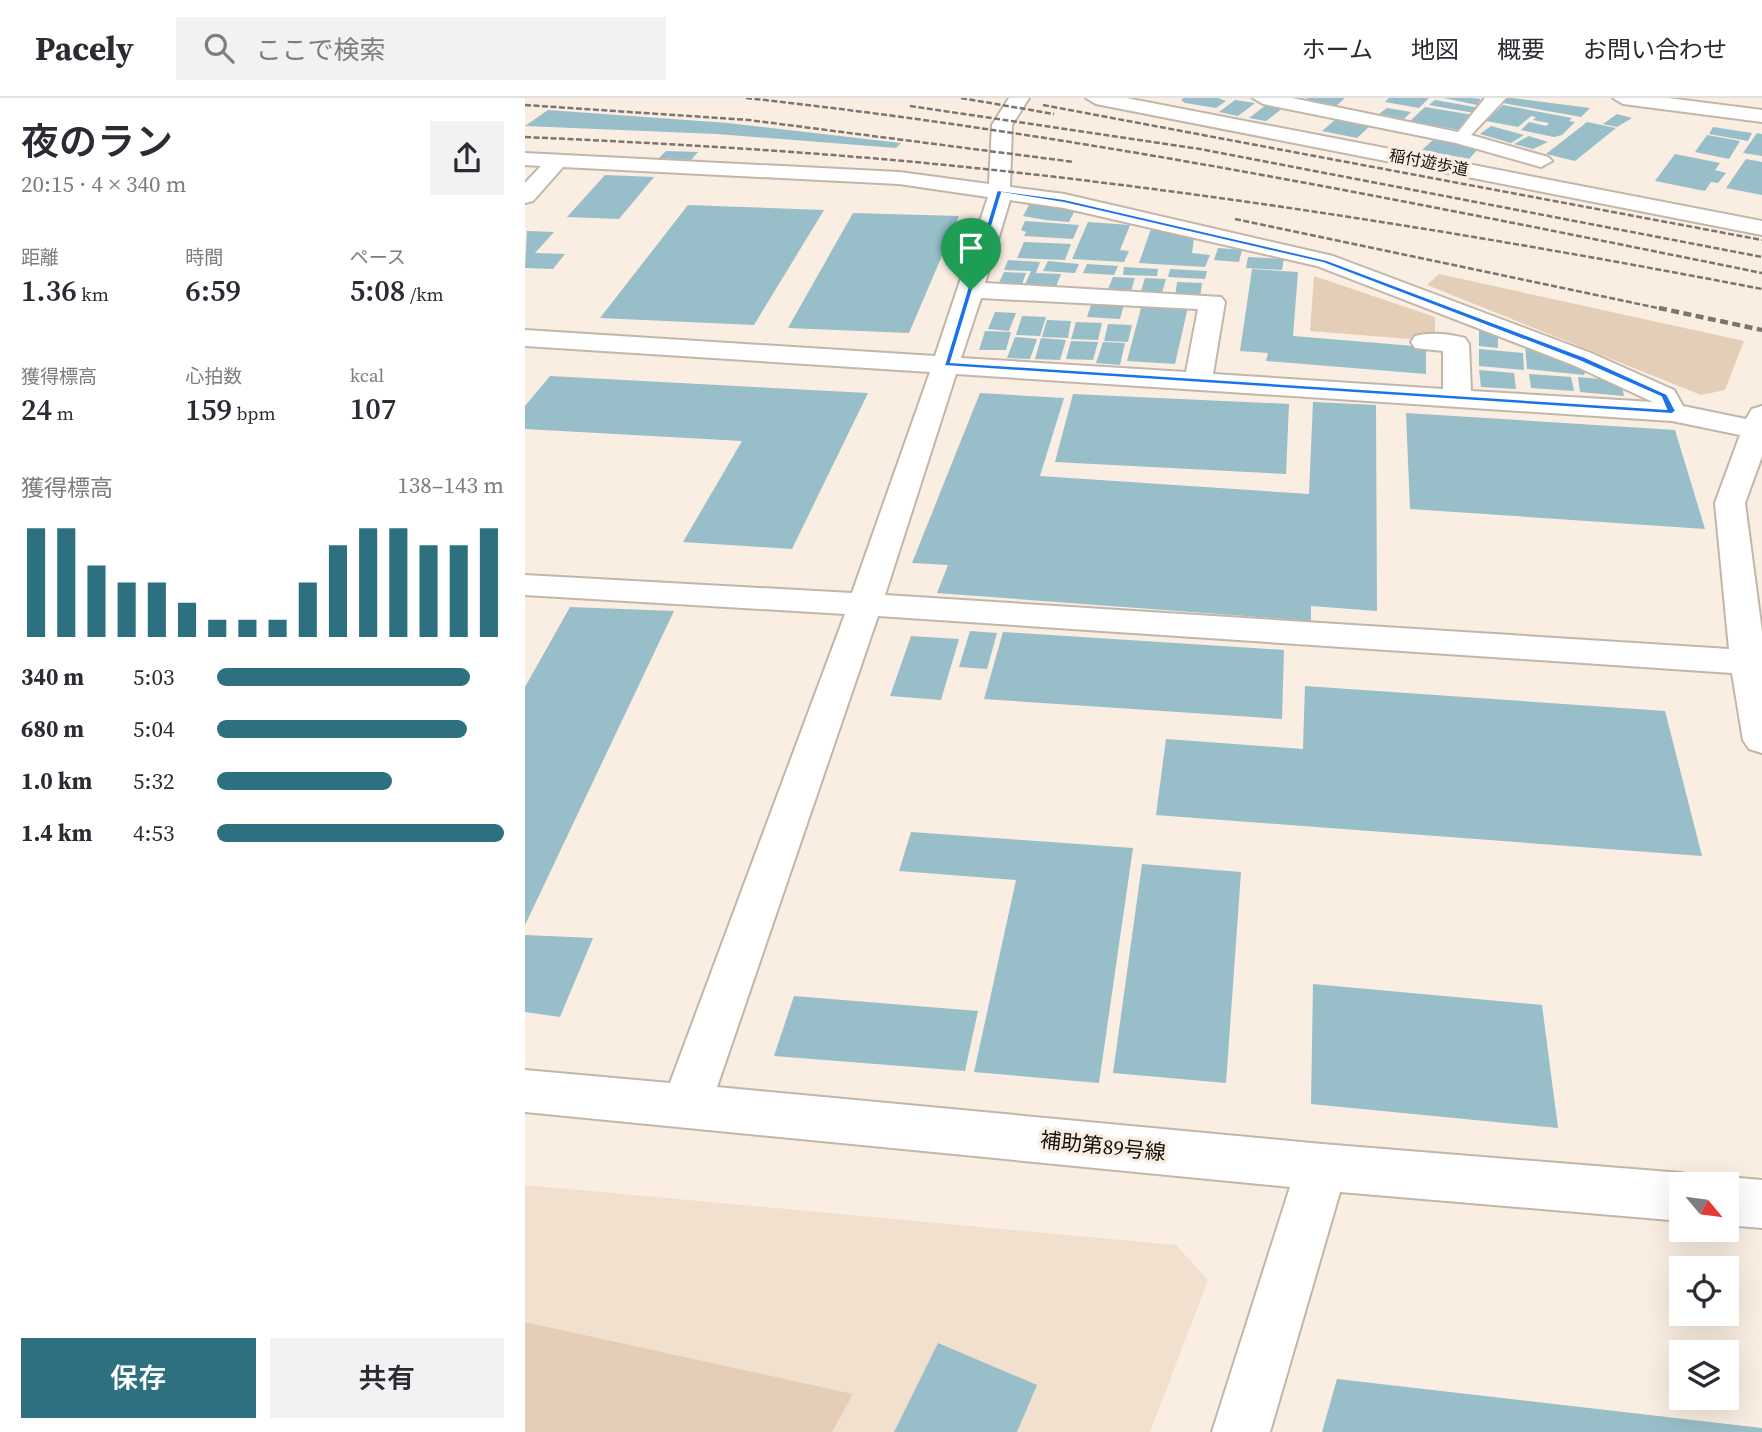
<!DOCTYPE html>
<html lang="ja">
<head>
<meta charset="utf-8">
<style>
  :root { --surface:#fff; --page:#f2f2f3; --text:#2b2b33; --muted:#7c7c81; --line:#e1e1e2; --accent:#2d7181 }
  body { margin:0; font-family:"Source Serif 4","Noto Sans JP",serif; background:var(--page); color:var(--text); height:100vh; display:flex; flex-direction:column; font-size:26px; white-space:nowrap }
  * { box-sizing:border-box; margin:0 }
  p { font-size:23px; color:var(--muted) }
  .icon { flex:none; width:38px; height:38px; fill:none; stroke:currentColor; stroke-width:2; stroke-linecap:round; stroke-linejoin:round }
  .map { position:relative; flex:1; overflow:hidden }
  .details { display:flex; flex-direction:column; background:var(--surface); width:525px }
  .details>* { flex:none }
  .needle { width:46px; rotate:119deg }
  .buttons { position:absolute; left:1144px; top:1074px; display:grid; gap:14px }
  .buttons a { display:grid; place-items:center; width:70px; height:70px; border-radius:0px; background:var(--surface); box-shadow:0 7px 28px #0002; font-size:35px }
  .pin { position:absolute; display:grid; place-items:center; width:60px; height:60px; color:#fff; margin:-72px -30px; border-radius:50% 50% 50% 0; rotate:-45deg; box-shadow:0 0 7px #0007 }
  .pin .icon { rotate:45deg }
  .round { display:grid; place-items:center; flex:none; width:74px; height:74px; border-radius:0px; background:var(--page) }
  .head { display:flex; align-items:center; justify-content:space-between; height:119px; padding:0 21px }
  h1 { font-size:38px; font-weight:600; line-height:52px }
  .metrics { display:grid; grid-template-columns:repeat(3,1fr); gap:10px; height:119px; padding:7px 21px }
  .metrics div { display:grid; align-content:center }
  .metrics b { font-size:30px; font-weight:600 }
  .metrics small { font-size:19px; font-weight:400 }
  .metrics p { font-size:19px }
  .chart { height:196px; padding:14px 21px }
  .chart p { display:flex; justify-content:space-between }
  .chart svg { width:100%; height:126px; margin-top:7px; stroke:var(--accent); stroke-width:6 }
  .action { display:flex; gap:14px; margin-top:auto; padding:14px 21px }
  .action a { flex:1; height:80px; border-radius:0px; background:var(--accent); color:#fff; font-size:28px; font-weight:600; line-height:80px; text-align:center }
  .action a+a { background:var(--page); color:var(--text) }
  ul { padding:0 21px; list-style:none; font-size:23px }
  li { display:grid; grid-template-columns:112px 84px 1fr; align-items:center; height:52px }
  li i { height:18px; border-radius:9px; background:var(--accent) }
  header { display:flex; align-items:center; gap:42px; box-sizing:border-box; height:98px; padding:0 35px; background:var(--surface); border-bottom:2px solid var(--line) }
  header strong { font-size:33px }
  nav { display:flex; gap:38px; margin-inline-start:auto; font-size:24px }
  .search { width:490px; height:63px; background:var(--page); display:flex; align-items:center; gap:18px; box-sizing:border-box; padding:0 24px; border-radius:0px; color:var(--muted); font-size:26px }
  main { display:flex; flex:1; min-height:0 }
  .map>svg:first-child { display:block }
  .built { fill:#f2e0ce }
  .green { fill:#e5ceb8 }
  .building { fill:#98bec9 }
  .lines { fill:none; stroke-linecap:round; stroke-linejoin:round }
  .minor-casing { stroke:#c2b6aa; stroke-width:4 }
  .major-casing { stroke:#c2b6aa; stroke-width:4 }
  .minor { fill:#fff; fill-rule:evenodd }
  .major { fill:#fff; fill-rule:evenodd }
  .rail-far1 { stroke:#7d756d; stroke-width:2.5; stroke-dasharray:6 2.5; stroke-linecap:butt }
  .rail { stroke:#7d756d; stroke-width:4.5; stroke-dasharray:8 4.5; stroke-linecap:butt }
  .route { fill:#1a73e8; stroke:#fff; stroke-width:2; fill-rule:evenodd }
  .labels { text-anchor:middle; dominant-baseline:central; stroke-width:7; stroke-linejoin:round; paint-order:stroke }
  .far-street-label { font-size:16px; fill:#130f0b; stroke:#faede1 }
  .near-street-label { font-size:21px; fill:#130f0b; stroke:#faede1 }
</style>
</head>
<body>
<header>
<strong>Pacely</strong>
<div class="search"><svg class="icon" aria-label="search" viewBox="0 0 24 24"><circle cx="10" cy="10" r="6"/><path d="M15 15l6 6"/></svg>ここで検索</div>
<nav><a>ホーム</a><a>地図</a><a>概要</a><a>お問い合わせ</a></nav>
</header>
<main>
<section class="details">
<div class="head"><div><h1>夜のラン</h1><p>20:15 · 4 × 340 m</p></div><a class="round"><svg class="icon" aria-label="share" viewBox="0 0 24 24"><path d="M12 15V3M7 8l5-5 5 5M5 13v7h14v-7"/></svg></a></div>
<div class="metrics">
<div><p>距離</p><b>1.36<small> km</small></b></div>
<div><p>時間</p><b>6:59</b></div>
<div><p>ペース</p><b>5:08<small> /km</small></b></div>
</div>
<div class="metrics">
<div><p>獲得標高</p><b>24<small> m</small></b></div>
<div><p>心拍数</p><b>159<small> bpm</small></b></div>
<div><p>kcal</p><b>107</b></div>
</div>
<div class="chart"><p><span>獲得標高</span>138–143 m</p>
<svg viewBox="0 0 160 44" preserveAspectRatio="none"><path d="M5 44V6M15 44V6M25 44V19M35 44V25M45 44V25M55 44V32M65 44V38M75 44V38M85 44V38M95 44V25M105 44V12M115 44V6M125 44V6M135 44V12M145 44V12M155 44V6"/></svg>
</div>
<ul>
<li><b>340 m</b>5:03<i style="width:88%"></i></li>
<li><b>680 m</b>5:04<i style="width:87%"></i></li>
<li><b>1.0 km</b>5:32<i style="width:61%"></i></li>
<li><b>1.4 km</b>4:53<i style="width:100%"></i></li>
</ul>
<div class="action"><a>保存</a><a>共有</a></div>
</section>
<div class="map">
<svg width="1237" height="1334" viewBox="0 0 1237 1334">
  <rect width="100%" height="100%" fill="#faede1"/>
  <path class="built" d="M0 1087 651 1147 683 1182 625 1334H0Z"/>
  <g class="green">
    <path d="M914 176 1219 243 1200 292 1176 297 902 187Z"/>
    <path d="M789 178 910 219V243L785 233Z"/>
    <path d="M0 1224 328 1296 307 1334H0Z"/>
  </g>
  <g class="building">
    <path d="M659 0H693L701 3 691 10 660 5 656 2Z"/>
    <path d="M783 0H820L811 8 780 2Z"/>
    <path d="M864 0H904L894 10 860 4Z"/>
    <path d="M919 0H947L956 1 952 7Z"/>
    <path d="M982 0H987L1065 10 1056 19 978 5Z"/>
    <path d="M710 2 730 5 713 18 694 14Z"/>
    <path d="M910 2 955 10 949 15 904 7Z"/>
    <path d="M741 7 758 10 741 23 724 20Z"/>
    <path d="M978 7 1047 20 1044 23 1050 24 1037 37 1029 39 996 32 1004 24 1021 28 1024 25 1008 22 1011 19 1006 18 993 29 961 23Z"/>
    <path d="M900 9 948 17 934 32 885 23Z"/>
    <path d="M862 10 886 14 879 21 854 16Z"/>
    <path d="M23 12 203 25 376 45 371 50 192 36 0 28Z"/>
    <path d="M1092 16 1107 20 1092 29 1078 26Z"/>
    <path d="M811 21 823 22 846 27 832 40 797 33Z"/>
    <path d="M1062 24 1091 30 1050 63 1021 56Z"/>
    <path d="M966 28 999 37 986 45 955 36Z"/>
    <path d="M1188 29 1227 35 1223 43 1184 36Z"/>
    <path d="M1232 35 1237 36V58L1218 55Z"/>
    <path d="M1182 37 1215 43 1204 61 1170 54Z"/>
    <path d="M1004 38 1023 44 1008 51 989 46Z"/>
    <path d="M908 42 954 50 944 61 897 52Z"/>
    <path d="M141 53 173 54 166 62 134 60Z"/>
    <path d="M1150 56 1195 65 1190 72 1201 75 1193 85 1186 84 1180 93 1130 83Z"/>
    <path d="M1221 61 1237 64V97L1201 90Z"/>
    <path d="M80 77 129 79 94 121 42 119Z"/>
    <path d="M163 107 299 112 229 227 75 220Z"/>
    <path d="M504 107 525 108 549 114 544 124 521 122 498 118Z"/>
    <path d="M328 115 434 118 384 235 263 230Z"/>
    <path d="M500 123 554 127 548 141 499 138 501 134 496 132Z"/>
    <path d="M563 124 605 127 595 152 604 153 599 164 547 161Z"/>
    <path d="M626 131 669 141 667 155 685 157 680 169 614 165Z"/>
    <path d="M2 133 29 134 10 155 40 156 28 171 0 170Z"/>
    <path d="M499 144 546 146 540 162 492 160Z"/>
    <path d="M693 150 717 152 714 164 689 162Z"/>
    <path d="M723 159 759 161 757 172 721 170Z"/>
    <path d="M483 162 515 164 511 175 536 176 530 191 499 189 506 173 479 172Z"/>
    <path d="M523 163 554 166 550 175 518 173Z"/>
    <path d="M562 166 593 168 589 177 558 175Z"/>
    <path d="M599 169 633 171 632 178 598 177Z"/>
    <path d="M645 171 682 173 680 181 643 179Z"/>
    <path d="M727 171 773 174 768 238 901 249V276L741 263 743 255 715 253Z"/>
    <path d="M479 174 501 175 496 189 473 187Z"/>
    <path d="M588 179 610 180 606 193 583 191Z"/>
    <path d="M620 180 641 181 636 198 615 196Z"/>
    <path d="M652 184 677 185 675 200 650 199Z"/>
    <path d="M568 201 600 203 595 221 562 219Z"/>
    <path d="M617 206 663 209 650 266 602 263Z"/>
    <path d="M470 214 491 215 484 233 463 231Z"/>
    <path d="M497 218 521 219 515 238 491 237Z"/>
    <path d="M522 222 546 223 543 240 517 239Z"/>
    <path d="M551 224 577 225 573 242 546 241Z"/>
    <path d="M583 226 607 227 603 244 579 243Z"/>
    <path d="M954 231 973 233V250L954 248Z"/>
    <path d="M460 233 486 234 481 252H454Z"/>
    <path d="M490 239 512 241 505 261 482 260Z"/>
    <path d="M516 240 541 242 535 262 510 261Z"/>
    <path d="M546 243 573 244 568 262 541 261Z"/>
    <path d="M578 244 600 245 595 267 571 265Z"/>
    <path d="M1000 248 1025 255 1023 258 1038 260 1061 271 1059 277 1002 271Z"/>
    <path d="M954 251 998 255 999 272 954 268Z"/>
    <path d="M954 272 989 275 991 291 956 289Z"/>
    <path d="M1004 276 1046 279 1049 293 1006 290Z"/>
    <path d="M25 278 248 290 343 295 267 451 158 444 217 343 0 331V308Z"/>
    <path d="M1053 279 1096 283 1099 298 1055 294Z"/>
    <path d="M455 295 539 300 515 378 784 396 788 304 851 307 852 513 786 508V523L412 495 423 467 387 465Z"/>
    <path d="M548 296 764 306 761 376 530 364Z"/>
    <path d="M881 315 1150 332 1180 431 885 411Z"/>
    <path d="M45 509 149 513 0 827V589Z"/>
    <path d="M445 533 472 535 462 571 434 569Z"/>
    <path d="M478 534 759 552 757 621 459 601Z"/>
    <path d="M386 538 434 541 416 602 365 598Z"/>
    <path d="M780 588 1140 613 1177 758 631 717 641 641 778 651Z"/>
    <path d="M386 734 608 750 574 985 449 974 491 782 374 773Z"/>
    <path d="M617 766 716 774 701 985 588 975Z"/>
    <path d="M0 837 68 840 35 919 0 914Z"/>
    <path d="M788 886 1017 907 1033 1030 786 1006Z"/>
    <path d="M269 898 453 913 440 973 249 958Z"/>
    <path d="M413 1245 512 1287 492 1334H369Z"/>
    <path d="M812 1281 1237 1330V1334H797Z"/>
  </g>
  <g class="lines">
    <defs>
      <g id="minor">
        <path d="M484 0H504L487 27 485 89 539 96 808 158 1066 255 1149 292 1158 308 1221 321 1227 311 1237 308V358L1220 405 1237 534V655L1224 651 1218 642 1207 575 353 518 192 989 797 1046 1157 1075 1175 1082 1177 1087H1157V1123L815 1094 745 1334H687L765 1089 0 1014V972L145 985 320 516 0 497V477L327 495 405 274 0 248V232L410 258 463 99 374 86 38 69 8 103 0 105V85L16 68 0 67V55L374 74 464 86 467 27ZM485 102 539 110 792 168 1048 267 1128 304 946 293 944 246 940 240C925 236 906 234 890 238L886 244 890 250 918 253V291L688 276 700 204 696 199 460 185ZM456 200 673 211 661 274 436 260ZM431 276 1147 323 1215 337 1190 405 1204 551 360 497Z"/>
        <path d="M561 0H601L1237 123V137L571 6Z"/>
        <path d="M728 0H767L933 34 960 0H981L946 37 1023 59 1027 63 1016 69 931 45 738 6Z"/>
        <path d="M1202 1079 1237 1082V1130L1202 1127V1087H1184Z"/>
      </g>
      <path id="major" d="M1088 0H1143L1237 12V24L1098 6Z"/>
    </defs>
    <use href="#minor" class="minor-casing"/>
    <use href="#major" class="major-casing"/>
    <use href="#minor" class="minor"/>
    <use href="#major" class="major"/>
    <g class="rail-far1">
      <path d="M221 0C564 37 900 107 1237 175"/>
      <path d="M436 0 529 16"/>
      <path d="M0 7 224 22 549 64"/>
      <path d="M518 7 1237 142"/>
      <path d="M385 8 675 51 1237 159"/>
      <path d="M0 39C157 46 313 55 469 72 727 100 982 142 1237 191"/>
      <path d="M710 121 1142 212"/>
    </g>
    <path class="rail" d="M1134 210 1237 232"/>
  </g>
  <path class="route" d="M472 92 539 101 802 162 1060 259 1142 296 1151 313 1147 316 419 268ZM477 95 539 105 798 165 1054 263 1136 299 1141 311 426 264Z"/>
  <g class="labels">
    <g class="far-street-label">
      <text transform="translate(904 64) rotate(11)">稲付遊歩道</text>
    </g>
    <g class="near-street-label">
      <text transform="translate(578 1048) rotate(6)">補助第89号線</text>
    </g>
  </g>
</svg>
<div class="buttons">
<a><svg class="needle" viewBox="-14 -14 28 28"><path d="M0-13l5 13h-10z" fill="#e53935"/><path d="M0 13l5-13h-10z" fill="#7c7c81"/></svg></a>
<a><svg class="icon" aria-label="locate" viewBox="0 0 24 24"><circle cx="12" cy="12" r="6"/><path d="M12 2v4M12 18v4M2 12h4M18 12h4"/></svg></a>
<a><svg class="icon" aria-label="layers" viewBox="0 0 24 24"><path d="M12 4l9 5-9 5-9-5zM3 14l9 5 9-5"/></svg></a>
</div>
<div class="pin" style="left:446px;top:192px;background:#1e9e55"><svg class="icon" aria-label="arrive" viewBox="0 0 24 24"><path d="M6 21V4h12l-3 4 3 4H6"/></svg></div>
</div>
</main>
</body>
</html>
